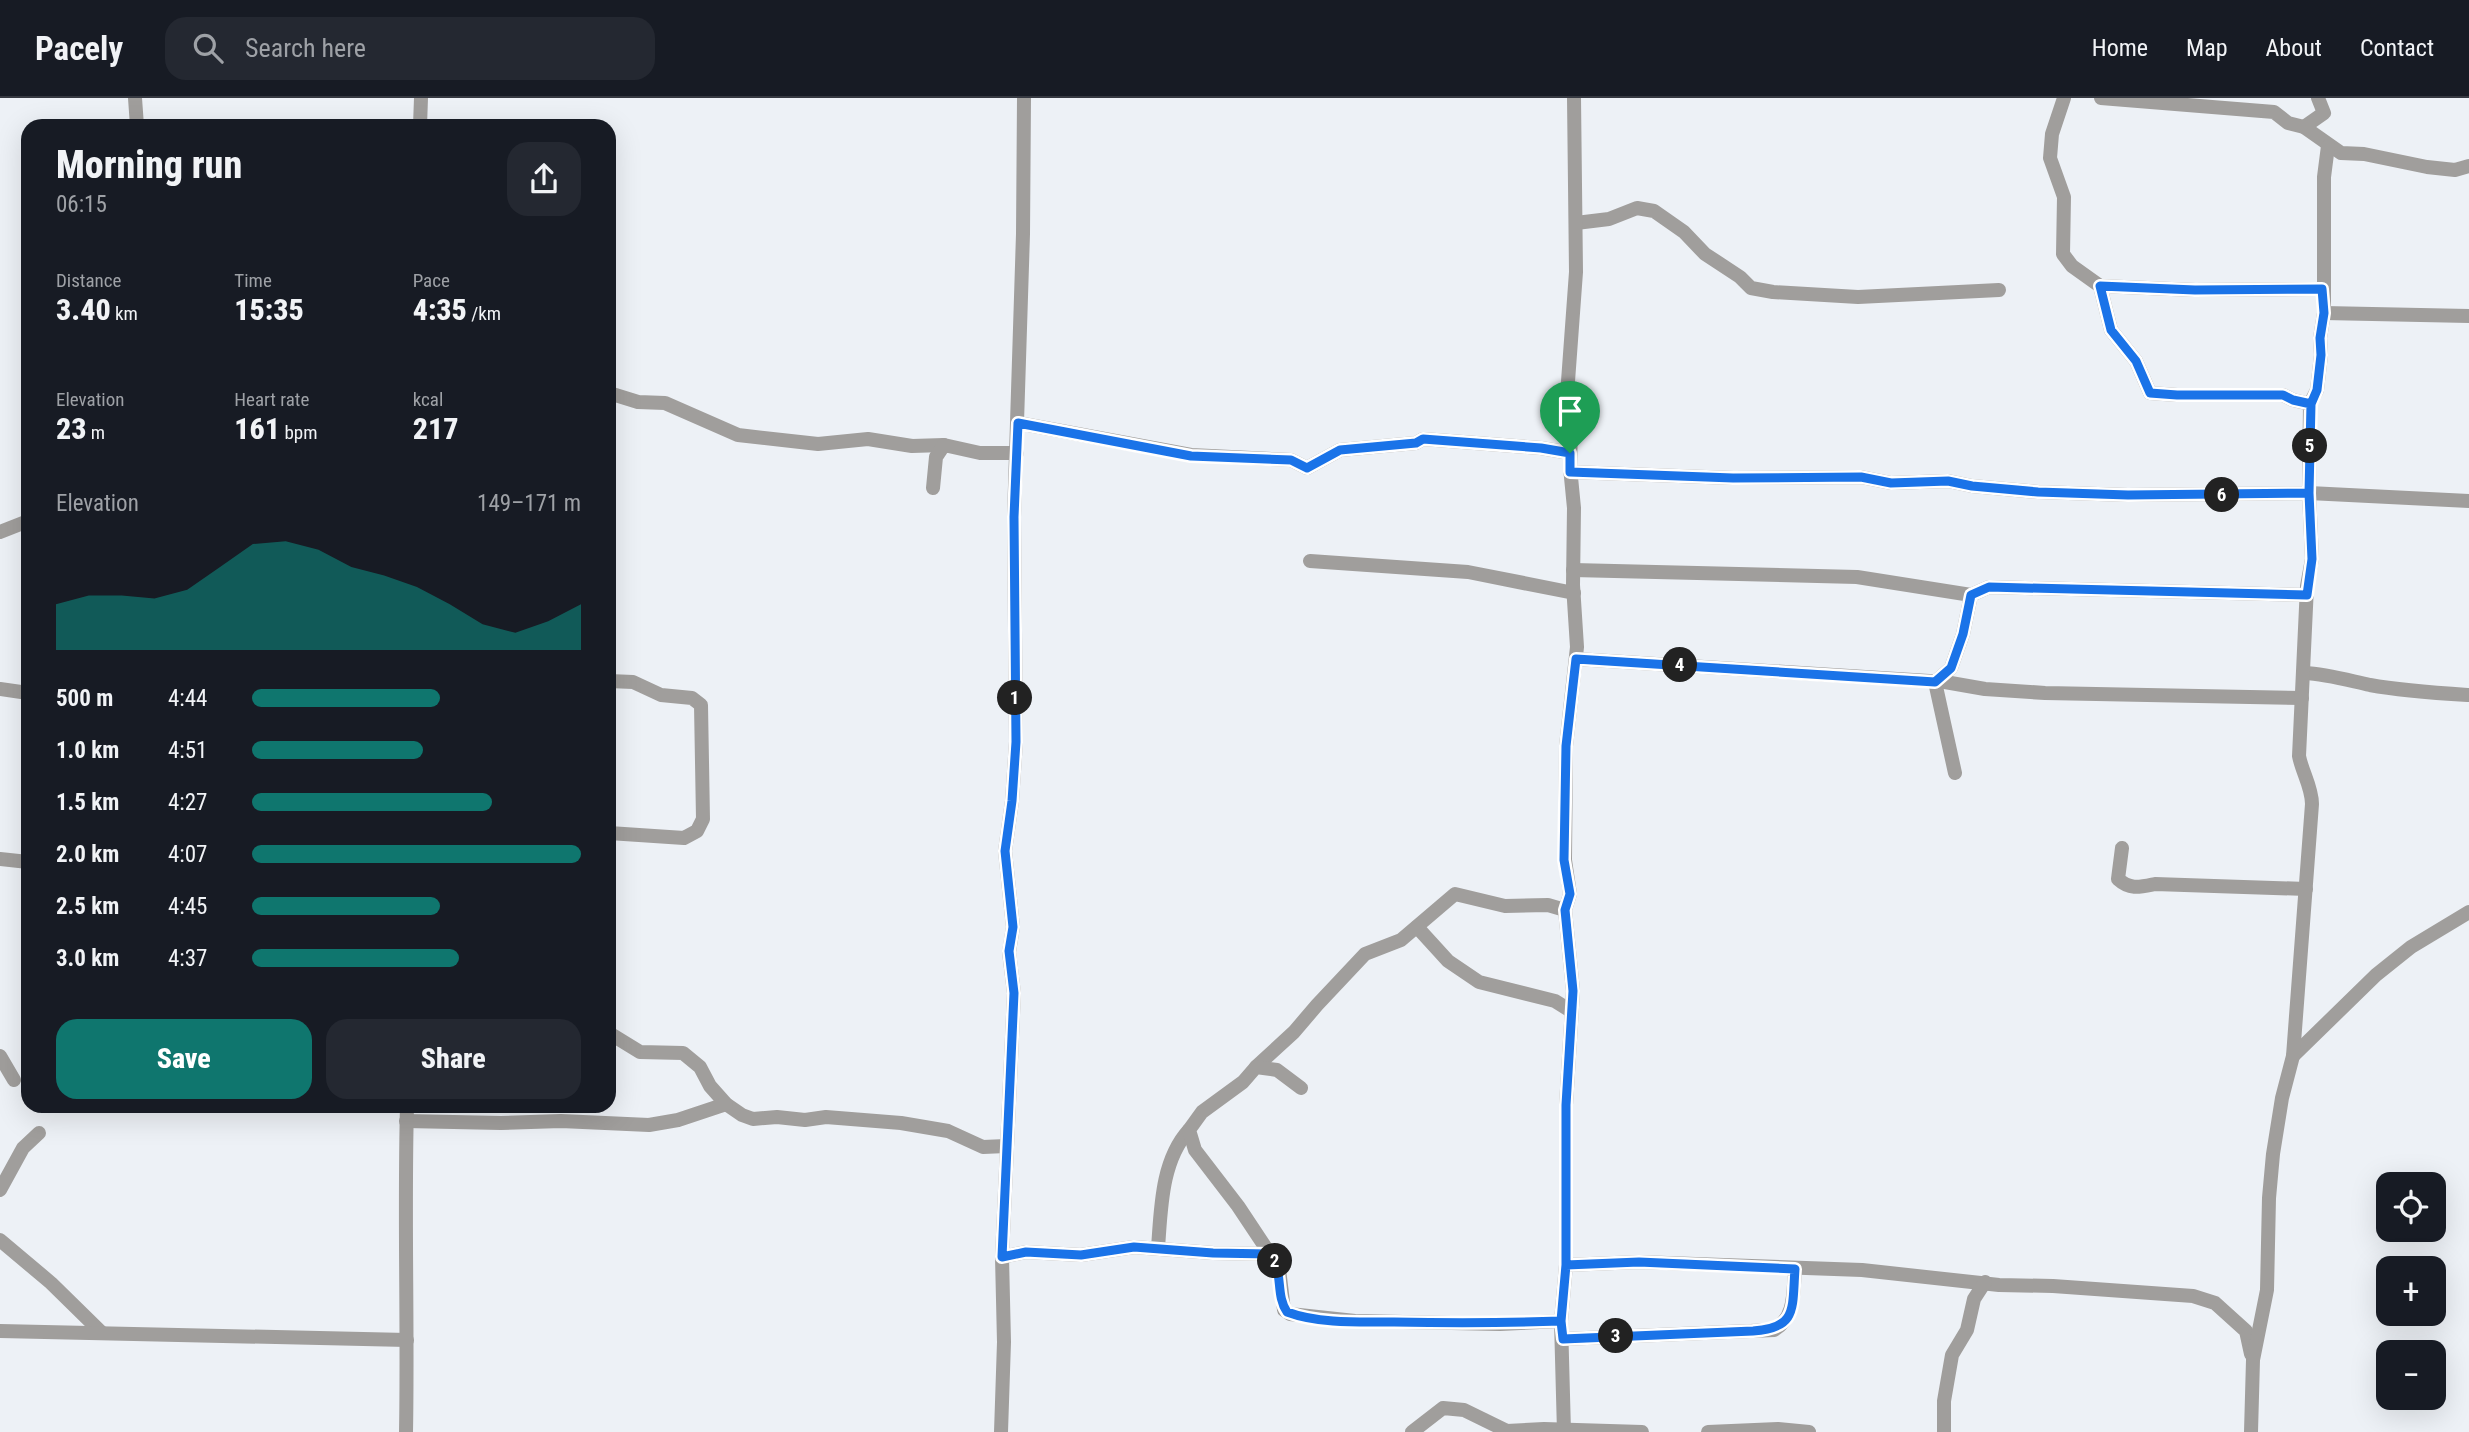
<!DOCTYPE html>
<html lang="en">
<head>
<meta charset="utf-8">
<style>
  :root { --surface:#171b24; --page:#242831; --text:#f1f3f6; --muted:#9ea1a6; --line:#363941; --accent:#0f766e }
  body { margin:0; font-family:"Roboto Condensed",sans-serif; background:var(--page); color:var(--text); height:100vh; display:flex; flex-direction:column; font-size:26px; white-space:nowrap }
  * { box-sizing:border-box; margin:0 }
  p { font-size:23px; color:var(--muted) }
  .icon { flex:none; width:38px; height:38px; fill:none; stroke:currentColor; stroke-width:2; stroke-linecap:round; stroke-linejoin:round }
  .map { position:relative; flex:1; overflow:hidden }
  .details { position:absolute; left:21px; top:21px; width:595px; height:994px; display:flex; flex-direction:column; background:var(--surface); border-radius:21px; box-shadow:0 7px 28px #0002 }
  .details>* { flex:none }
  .fabs { position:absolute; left:2376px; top:1074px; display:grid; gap:14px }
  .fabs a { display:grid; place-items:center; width:70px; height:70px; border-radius:14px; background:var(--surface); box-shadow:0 7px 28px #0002; font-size:35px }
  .pin { position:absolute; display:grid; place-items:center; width:60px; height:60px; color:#fff; margin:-72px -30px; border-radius:50% 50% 50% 0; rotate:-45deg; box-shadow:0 0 7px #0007 }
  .pin .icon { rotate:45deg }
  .km { position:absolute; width:35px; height:35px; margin:-18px; border-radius:50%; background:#222; color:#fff; font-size:19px; line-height:35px; text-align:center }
  .round { display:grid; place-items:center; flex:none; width:74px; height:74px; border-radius:21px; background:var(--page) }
  .head { display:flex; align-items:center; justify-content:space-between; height:119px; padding:0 35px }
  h1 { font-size:38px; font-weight:800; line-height:52px }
  .figures { display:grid; grid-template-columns:repeat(3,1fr); gap:10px; height:119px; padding:7px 35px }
  .figures div { display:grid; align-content:center }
  .figures b { font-size:30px; font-weight:800 }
  .figures small { font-size:19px; font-weight:400 }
  .figures p { font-size:19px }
  .chart { height:196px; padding:14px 35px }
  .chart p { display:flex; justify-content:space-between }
  .chart svg { width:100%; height:126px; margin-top:7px; fill:var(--accent); opacity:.7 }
  .cta { display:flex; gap:14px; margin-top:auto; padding:14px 35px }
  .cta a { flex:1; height:80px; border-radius:21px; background:var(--accent); color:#fff; font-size:28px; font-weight:800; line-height:80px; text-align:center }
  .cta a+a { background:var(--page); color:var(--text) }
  ul { padding:0 35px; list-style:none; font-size:23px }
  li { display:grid; grid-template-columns:112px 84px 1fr; align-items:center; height:52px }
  li i { height:18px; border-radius:9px; background:var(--accent) }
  header { display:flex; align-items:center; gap:42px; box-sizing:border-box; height:98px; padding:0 35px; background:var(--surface); border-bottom:2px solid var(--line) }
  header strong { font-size:33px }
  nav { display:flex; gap:38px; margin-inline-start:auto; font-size:24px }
  .search { width:490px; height:63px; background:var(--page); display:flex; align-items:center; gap:18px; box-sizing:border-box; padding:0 24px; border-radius:21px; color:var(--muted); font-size:26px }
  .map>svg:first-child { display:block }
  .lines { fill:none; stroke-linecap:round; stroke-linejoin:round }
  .minor { stroke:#a09e9c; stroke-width:14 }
  .route-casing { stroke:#fff; stroke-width:14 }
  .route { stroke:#1a73e8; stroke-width:9 }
</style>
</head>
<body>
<header>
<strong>Pacely</strong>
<div class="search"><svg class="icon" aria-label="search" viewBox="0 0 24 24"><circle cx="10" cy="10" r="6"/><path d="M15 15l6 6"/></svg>Search here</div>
<nav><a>Home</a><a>Map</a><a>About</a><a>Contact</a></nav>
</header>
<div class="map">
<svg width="2469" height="1334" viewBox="0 0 2469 1334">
  <rect width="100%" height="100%" fill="#edf1f6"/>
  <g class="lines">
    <g class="minor">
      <path d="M135 0 137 28"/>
      <path d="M2064 0 2052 36 2050 60 2064 99 2063 156 2072 168 2100 188 2111 232 2136 263 2150 295 2177 297H2283L2293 302 2310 306"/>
      <path d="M2101 0 2274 14 2288 25 2304 29 2341 55 2364 56 2427 69 2455 72 2469 68"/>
      <path d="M420 28 421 0"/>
      <path d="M2304 29 2324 15 2318 0"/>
      <path d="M1576 125 1609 121 1637 110 1654 113 1684 134 1705 156 1740 179 1751 190 1773 194 1858 199 1999 192"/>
      <path d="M2100 188 2195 192 2322 191"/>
      <path d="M2324 215 2469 218"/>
      <path d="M609 295 638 304 665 305 738 337 818 346 868 341 912 348 944 347"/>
      <path d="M1018 325 1191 357 1291 362 1307 370 1340 352 1416 345 1423 341 1541 350 1570 355"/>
      <path d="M1570 374 1733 380 1861 379 1891 385 1948 383 1972 388 2038 394 2128 397 2309 395 2469 403"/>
      <path d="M933 390 936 359 944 347 980 355H1017"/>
      <path d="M0 434 28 423"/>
      <path d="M1310 463 1468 474 1574 495"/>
      <path d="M1573 472 1857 479 1971 497 1989 489 2307 497"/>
      <path d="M1576 561 1945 584 1985 591 2045 595 2302 600"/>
      <path d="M2304 575C2327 576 2347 582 2370 587 2402 593 2436 595 2469 597"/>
      <path d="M609 583 633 584 661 597 692 600 701 607 703 721 697 733 684 740 609 735"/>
      <path d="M0 591 28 595"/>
      <path d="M1955 675 1935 584 1951 570 1963 536 1971 497"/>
      <path d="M2122 750 2118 781C2130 792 2140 789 2155 786L2306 791"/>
      <path d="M0 761 28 764"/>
      <path d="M1417 829 1448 863 1479 884 1555 903 1571 913"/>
      <path d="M609 935 640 954 683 955 700 969 710 988 726 1006 742 1017 753 1021 777 1019 805 1022 826 1019 901 1025 948 1033 983 1049 1006 1048"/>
      <path d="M0 958 14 982"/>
      <path d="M2293 958 2376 877 2411 849 2469 814"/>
      <path d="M1256 969 1294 934 1317 907 1365 856 1401 842 1455 796 1505 808 1548 807 1565 812"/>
      <path d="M406 1023 501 1025 561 1023 649 1027 678 1022 726 1006"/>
      <path d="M0 1092 23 1050 39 1035"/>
      <path d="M0 1142 51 1185 102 1235"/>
      <path d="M1158 1150C1161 1111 1161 1063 1189 1032"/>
      <path d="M1270 1156 1238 1108 1195 1052 1189 1032 1202 1014 1243 984 1256 969 1277 972 1301 990"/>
      <path d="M1002 1159 1026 1154 1081 1157 1134 1149 1213 1155 1270 1156 1279 1171 1284 1212 1290 1216 1355 1223 1500 1226 1561 1223"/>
      <path d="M1566 1167 1639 1164 1862 1172 1999 1187 2053 1188 2193 1198 2215 1205 2246 1233 2251 1256"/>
      <path d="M0 1233 407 1242"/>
      <path d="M1563 1241 1774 1232C1796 1219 1793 1194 1795 1171"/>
      <path d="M406 1334C408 1225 404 1117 407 1008"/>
      <path d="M1001 1334 1004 1244 1002 1159 1014 895 1009 854 1013 829 1005 753 1012 703 1016 644 1014 419 1023 136 1024 0"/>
      <path d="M1412 1334 1443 1310 1464 1312 1507 1333 1544 1331 1642 1334"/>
      <path d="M1564 1334 1561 1223 1566 1167V1007L1573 893 1565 812 1570 796 1565 762 1566 648 1577 549 1573 487 1574 410 1570 369 1571 329 1567 297 1576 174 1574 0"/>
      <path d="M1708 1334 1778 1331 1809 1334"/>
      <path d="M1944 1334V1303L1952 1257 1967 1232 1974 1201 1985 1184"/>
      <path d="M2251 1334 2253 1262 2267 1192 2269 1100 2273 1056 2282 1000 2293 958 2312 706C2312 689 2302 674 2299 658L2307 488 2312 461 2309 395 2310 306 2317 292 2321 257 2320 240 2324 215V79L2328 48"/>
    </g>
  </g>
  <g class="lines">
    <defs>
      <path id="route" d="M1570 355 1541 350 1423 341 1416 345 1340 352 1307 370 1291 362 1191 358 1018 325 1014 419 1016 644 1012 703 1005 753 1013 829 1009 853 1014 895 1002 1159 1026 1154 1081 1157 1134 1149 1213 1155 1270 1156C1284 1173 1275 1197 1287 1214 1319 1226 1360 1224 1394 1224 1450 1225 1505 1225 1561 1223L1566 1167 1639 1164 1795 1171C1792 1210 1798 1230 1753 1233L1563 1241 1561 1223 1566 1167V1007L1573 893 1565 812 1570 796 1564 762 1566 648 1576 561 1935 584 1951 570 1963 536 1971 497 1989 489 2307 497 2312 461 2309 395 2311 306 2293 302 2283 297H2177L2150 295 2136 263 2111 232 2100 188 2195 192 2322 191 2324 215 2320 240 2321 257 2317 292 2311 306 2309 395 2128 397 2038 394 1972 388 1948 383 1891 385 1861 379 1733 380 1570 374V355"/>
    </defs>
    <use href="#route" class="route-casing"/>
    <use href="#route" class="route"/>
  </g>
</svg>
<div class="fabs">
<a><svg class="icon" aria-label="locate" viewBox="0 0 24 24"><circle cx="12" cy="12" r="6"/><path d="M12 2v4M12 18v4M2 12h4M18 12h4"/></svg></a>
<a>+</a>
<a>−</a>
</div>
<div class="pin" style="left:1570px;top:355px;background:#1e9e55"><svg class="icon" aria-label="arrive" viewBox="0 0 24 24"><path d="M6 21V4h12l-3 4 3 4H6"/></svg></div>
<b class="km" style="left:1015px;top:600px">1</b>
<b class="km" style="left:1275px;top:1163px">2</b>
<b class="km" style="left:1616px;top:1238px">3</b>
<b class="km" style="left:1680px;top:567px">4</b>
<b class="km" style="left:2310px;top:348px">5</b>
<b class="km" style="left:2222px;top:397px">6</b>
<section class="details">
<div class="head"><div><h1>Morning run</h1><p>06:15</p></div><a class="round"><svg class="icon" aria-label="share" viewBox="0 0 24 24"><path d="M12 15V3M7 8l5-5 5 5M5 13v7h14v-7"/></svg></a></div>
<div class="figures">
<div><p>Distance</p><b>3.40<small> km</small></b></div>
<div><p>Time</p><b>15:35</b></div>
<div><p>Pace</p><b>4:35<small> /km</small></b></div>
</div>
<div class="figures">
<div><p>Elevation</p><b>23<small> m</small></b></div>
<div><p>Heart rate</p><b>161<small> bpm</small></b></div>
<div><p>kcal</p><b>217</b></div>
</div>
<div class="chart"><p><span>Elevation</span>149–171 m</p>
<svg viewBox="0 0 160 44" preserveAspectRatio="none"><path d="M0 44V28L10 25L20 25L30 26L40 23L50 15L60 7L70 6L80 9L90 15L100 18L110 22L120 28L130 35L140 38L150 34L160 28V44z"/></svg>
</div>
<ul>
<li><b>500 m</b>4:44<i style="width:57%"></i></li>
<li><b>1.0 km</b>4:51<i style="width:52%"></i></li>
<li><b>1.5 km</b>4:27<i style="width:73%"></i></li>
<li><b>2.0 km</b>4:07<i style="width:100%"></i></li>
<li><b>2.5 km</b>4:45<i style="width:57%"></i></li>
<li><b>3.0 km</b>4:37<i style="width:63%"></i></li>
</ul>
<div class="cta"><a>Save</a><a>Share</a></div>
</section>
</div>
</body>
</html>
